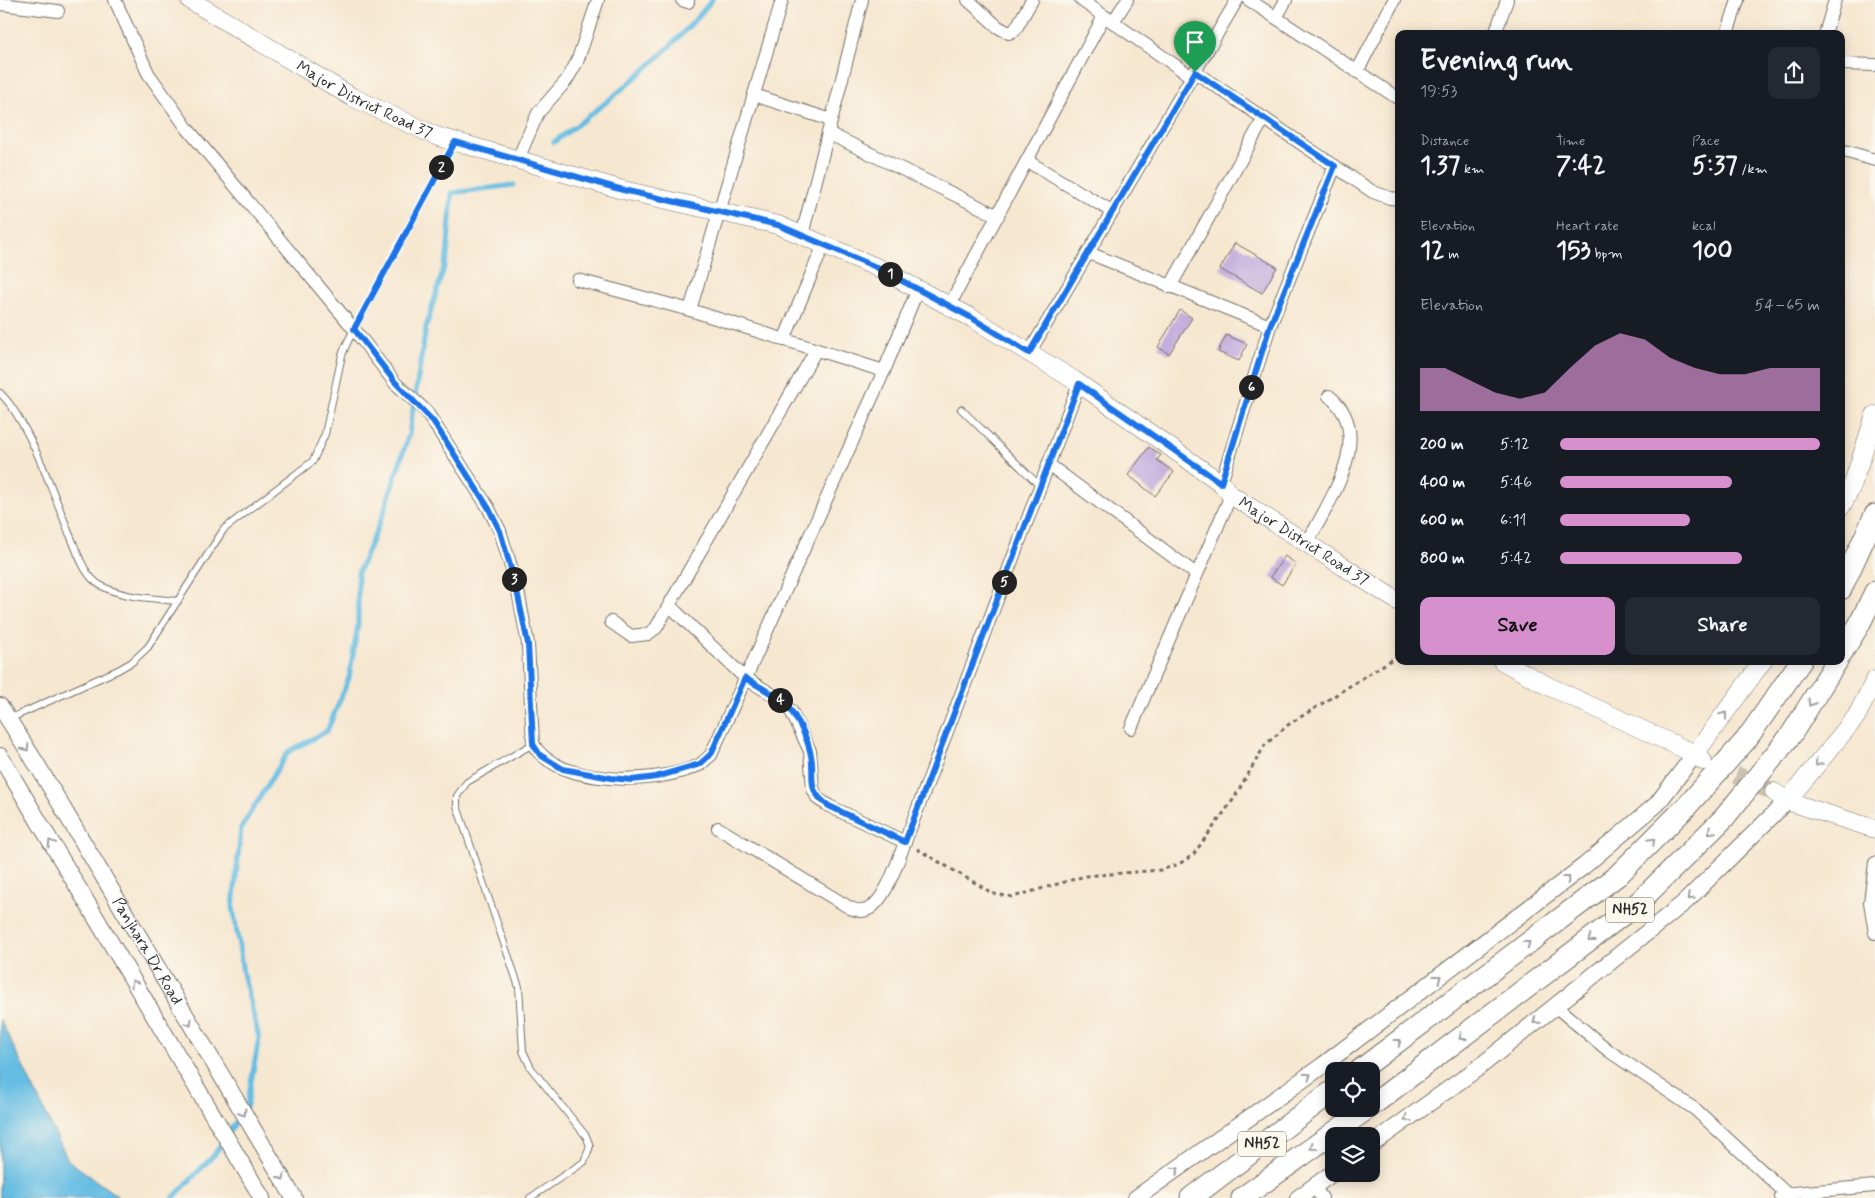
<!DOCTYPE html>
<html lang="en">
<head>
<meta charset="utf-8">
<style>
  :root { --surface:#171b24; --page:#242831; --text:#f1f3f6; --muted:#9ea1a6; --accent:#d690ce }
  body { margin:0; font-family:Mynerve,sans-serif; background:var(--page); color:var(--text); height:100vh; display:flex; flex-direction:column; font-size:19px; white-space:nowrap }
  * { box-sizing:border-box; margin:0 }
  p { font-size:16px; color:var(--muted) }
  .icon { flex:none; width:28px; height:28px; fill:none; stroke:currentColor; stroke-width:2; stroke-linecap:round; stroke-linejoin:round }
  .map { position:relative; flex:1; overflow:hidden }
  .sheet { position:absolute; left:1395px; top:30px; width:450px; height:635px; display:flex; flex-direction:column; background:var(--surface); border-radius:10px; box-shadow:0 2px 12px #0003 }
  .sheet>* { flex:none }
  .controls { position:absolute; left:1325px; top:1062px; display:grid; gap:10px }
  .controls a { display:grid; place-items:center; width:55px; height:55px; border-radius:10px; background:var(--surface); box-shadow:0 2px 12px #0003; font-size:25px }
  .pin { position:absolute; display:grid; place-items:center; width:42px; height:42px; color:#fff; margin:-51px -21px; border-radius:50% 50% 50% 0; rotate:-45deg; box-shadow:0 0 5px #0007 }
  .pin .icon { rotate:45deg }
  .km { position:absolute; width:25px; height:25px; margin:-12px; border-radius:50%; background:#222; color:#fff; font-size:14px; line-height:25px; text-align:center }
  .round { display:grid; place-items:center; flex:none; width:52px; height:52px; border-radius:10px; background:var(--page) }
  .overview { display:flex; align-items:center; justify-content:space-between; height:85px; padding:0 25px }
  h1 { font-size:28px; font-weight:800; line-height:38px }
  .stats { display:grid; grid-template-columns:repeat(3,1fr); gap:8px; height:85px; padding:5px 25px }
  .stats div { display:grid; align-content:center }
  .stats b { font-size:25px; font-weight:800 }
  .stats small { font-size:14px; font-weight:400 }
  .stats p { font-size:14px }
  .chart { height:140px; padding:10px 25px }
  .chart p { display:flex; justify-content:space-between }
  .chart svg { width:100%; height:90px; margin-top:5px; fill:var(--accent); opacity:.7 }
  .cta { display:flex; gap:10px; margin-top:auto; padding:10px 25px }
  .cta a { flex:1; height:58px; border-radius:10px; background:var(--accent); color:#111; font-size:20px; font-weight:800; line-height:58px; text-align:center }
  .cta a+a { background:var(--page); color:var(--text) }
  ul { padding:0 25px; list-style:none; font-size:16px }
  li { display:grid; grid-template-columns:80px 60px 1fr; align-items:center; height:38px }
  li i { height:12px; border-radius:6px; background:var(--accent) }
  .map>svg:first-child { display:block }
  .water { fill:#66bde3; stroke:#487487 }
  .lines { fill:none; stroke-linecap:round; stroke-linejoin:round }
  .stream { stroke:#66bde3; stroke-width:5 }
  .building { fill:#c1abdd }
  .secondary-tunnel { stroke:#cdc1af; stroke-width:18; stroke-dasharray:18 9; stroke-linecap:butt }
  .service-casing { stroke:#726d65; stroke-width:8 }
  .minor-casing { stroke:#726d65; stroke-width:14 }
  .tertiary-casing { stroke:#726d65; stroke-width:18 }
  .secondary-casing { stroke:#726d65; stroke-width:19 }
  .trunk-casing { stroke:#726d65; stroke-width:23 }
  .path { stroke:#726d65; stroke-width:3; stroke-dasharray:4 4; stroke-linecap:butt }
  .service { stroke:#fff; stroke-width:6 }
  .minor { stroke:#fff; stroke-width:12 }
  .tertiary { stroke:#fff; stroke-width:16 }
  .secondary { stroke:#fff; stroke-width:18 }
  .trunk { stroke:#fff; stroke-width:21 }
  .oneway { stroke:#a0a0a0 }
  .route-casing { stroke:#fff; stroke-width:10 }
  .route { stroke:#1a73e8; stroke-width:6 }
  .labels { text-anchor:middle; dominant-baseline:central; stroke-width:4.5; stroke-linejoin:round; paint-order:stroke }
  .shield { fill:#fbf7ec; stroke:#696865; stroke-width:1 }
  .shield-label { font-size:15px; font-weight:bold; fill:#2b2b2b }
  .street-label { font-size:16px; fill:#2b2b2b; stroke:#fbf7ec }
</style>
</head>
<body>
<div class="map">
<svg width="1875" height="1198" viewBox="0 0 1875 1198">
  <rect width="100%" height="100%" fill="#fbf7ec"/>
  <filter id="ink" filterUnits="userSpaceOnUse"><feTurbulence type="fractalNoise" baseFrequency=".02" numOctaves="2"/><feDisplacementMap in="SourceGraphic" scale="10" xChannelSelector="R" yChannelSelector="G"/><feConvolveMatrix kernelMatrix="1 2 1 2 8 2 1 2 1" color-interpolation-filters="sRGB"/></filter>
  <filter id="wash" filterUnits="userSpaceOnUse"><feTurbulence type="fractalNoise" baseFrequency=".0096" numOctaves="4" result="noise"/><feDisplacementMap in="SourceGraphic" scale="20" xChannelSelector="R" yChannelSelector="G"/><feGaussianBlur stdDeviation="1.12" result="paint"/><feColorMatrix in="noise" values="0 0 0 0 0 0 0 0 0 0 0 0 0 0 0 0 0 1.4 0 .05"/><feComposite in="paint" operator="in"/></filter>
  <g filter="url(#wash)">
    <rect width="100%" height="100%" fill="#f6e7d0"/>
    <path class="water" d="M0 1019 68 1160 120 1198H0Z"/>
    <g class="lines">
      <g class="stream">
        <path d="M554 142C609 102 670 53 712 0"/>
        <path d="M173 1198 214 1155 247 1105 259 1038 243 973 233 907 241 828 288 752 327 731 349 678 358 624V573L383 515 409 434 426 327 447 257 452 193 514 185"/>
      </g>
    </g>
    <g id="blocks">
      <g class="building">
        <path d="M1235 243 1277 267 1262 293 1220 269Z"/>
        <path d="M1180 310 1192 318 1169 354 1158 347Z"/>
        <path d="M1226 335 1247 344 1239 361 1218 352Z"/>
        <path d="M1149 447 1161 455 1157 460 1174 472 1155 496 1128 475Z"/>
        <path d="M1285 556 1296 564 1282 585 1270 577Z"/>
      </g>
    </g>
  </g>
  <g filter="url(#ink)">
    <use href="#blocks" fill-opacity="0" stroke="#726d65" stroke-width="1"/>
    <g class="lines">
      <path class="secondary-tunnel" d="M1711 764 1774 792"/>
      <defs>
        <g id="service">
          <path d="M0 393C27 418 55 497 69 533 77 550 83 575 100 585 122 598 153 598 178 601"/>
          <path d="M961 409 1040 486"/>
          <path d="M9 719 118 670 132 662 148 647 224 529 313 461 325 434 342 355 348 341 455 142"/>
          <path d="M530 1198 584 1162 590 1146 586 1136 531 1068 523 1051 519 987 457 806V796L467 782 533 744"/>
        </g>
        <g id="minor">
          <path d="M115 0 148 73 187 128 354 329 395 383 426 411 488 507 500 531 517 586 528 644 533 744C557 787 659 785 699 765 703 763 707 758 711 755L884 371 918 289"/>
          <path d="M682 0 688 2"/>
          <path d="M968 0 998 27 1009 33 1015 30 1032 0"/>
          <path d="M1081 0 1192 77"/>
          <path d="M1249 0 1399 99"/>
          <path d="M0 4 58 11"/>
          <path d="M1276 18 1286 0"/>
          <path d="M1113 22 1127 0"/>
          <path d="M1495 34 1507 0"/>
          <path d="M1727 34 1738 0"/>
          <path d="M1825 34 1835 0"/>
          <path d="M1841 64 1875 65"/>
          <path d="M1195 72 1373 192 1390 198 1399 199"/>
          <path d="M1357 72 1394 0"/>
          <path d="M754 95 831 120"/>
          <path d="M828 133 998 216"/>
          <path d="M1841 150 1875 160"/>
          <path d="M518 159 538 113 566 81 577 62 598 0"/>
          <path d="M1027 161 1113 212"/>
          <path d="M802 235 862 0"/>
          <path d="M1089 253 1270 326"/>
          <path d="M578 280 690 310 884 371"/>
          <path d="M1170 287 1264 118"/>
          <path d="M949 306 1104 16"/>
          <path d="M690 310 782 0"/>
          <path d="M784 340 824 244"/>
          <path d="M1029 353 1237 0"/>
          <path d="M1048 464 1196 574"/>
          <path d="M1221 483 1270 326 1335 166"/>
          <path d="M1307 544C1327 503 1378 435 1329 396"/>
          <path d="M670 606 745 678 778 698 791 711 810 751 813 789 818 799 829 806 905 842"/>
          <path d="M611 622 631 636 648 634 656 628 816 350"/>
          <path d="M1131 728 1231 495"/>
          <path d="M718 828 850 908C853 909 858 911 862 911 884 909 898 860 905 842L1079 384"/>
          <path d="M1875 863 1870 902 1875 933"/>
          <path d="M1555 1006 1609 1051 1696 1110 1788 1195"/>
          <path d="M1314 1186 1322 1198"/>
          <path d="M1781 1197 1793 1193 1875 1186"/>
        </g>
        <g id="tertiary">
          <path id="s1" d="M0 706 39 768 294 1198"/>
          <path d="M0 756 262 1198"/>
          <path d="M1371 1145 1478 1068 1685 902 1787 801"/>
          <path d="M1136 1198 1322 1066 1584 866 1657 804 1695 754"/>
          <path d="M1298 1198 1334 1172"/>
        </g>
        <g id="secondary">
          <path id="s2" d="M190 0 352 97 436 136 623 190 778 225 876 267 972 318 1074 380 1221 483 1231 495 1399 602"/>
          <path d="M1841 507 1852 486 1875 415"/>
          <path d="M1502 661 1548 686 1695 754 1703 761"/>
          <path d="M1695 754 1763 661"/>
          <path d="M1774 792 1787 801 1875 829"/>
          <path d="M1787 801 1856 717 1875 680"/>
        </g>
        <g id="trunk">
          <path d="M1841 589 1875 515"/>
          <path d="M1841 654 1859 625 1875 592"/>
          <path d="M1359 1071 1618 875 1686 807 1746 740 1801 661"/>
          <path d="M1371 1106 1638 903 1724 818 1791 735 1837 661"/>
          <path d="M1191 1198 1334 1090"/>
          <path d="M1242 1198 1367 1109"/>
        </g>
      </defs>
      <use href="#service" class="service-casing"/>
      <use href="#minor" class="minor-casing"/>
      <use href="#tertiary" class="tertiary-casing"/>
      <use href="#secondary" class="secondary-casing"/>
      <use href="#trunk" class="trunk-casing"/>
      <path class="path" d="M917 849 994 894 1013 897 1085 876 1161 870 1179 864 1193 855 1233 800 1265 745 1288 725 1399 655"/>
      <use href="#service" class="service"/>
      <use href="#minor" class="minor"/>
      <use href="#tertiary" class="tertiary"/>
      <use href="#secondary" class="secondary"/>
      <use href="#trunk" class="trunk"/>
    </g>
    <defs><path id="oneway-chevron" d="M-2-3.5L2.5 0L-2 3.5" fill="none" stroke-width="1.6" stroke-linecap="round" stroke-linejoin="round" transform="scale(1.25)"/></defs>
    <g class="oneway">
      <use href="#oneway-chevron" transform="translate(1811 703) rotate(122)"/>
      <use href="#oneway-chevron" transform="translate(1724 715) rotate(-53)"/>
      <use href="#oneway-chevron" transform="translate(26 748) rotate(57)"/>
      <use href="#oneway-chevron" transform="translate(1818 763) rotate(129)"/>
      <use href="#oneway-chevron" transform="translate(1711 831) rotate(135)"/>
      <use href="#oneway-chevron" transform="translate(1652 841) rotate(-45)"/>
      <use href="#oneway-chevron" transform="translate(51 843) rotate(-121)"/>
      <use href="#oneway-chevron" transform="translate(1567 879) rotate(-37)"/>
      <use href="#oneway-chevron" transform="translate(1690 897) rotate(136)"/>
      <use href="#oneway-chevron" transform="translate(1591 939) rotate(143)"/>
      <use href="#oneway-chevron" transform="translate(1527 944) rotate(-37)"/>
      <use href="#oneway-chevron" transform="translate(1438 978) rotate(-37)"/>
      <use href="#oneway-chevron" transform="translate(134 983) rotate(-121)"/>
      <use href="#oneway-chevron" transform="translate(1536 1021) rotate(141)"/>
      <use href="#oneway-chevron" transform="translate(189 1023) rotate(59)"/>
      <use href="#oneway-chevron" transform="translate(1462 1037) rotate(143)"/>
      <use href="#oneway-chevron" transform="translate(1398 1042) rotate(-37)"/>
      <use href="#oneway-chevron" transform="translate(1308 1076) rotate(-35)"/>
      <use href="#oneway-chevron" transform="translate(243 1113) rotate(58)"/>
      <use href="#oneway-chevron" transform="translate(1407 1119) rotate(144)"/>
      <use href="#oneway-chevron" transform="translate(1313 1147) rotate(144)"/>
      <use href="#oneway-chevron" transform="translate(1176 1170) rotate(-35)"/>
      <use href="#oneway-chevron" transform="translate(282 1177) rotate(60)"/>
    </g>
  </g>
  <g class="lines" filter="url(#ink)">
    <defs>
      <path id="route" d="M1195 72 1335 166 1270 326 1221 483 1079 384 905 842 829 806C803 788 817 776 810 751 807 738 800 724 792 712 782 697 761 688 745 678L711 754 700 764 656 777 632 780 611 778 563 769 540 755 533 744 528 644 516 586 500 531 488 507 433 421 395 382 354 329 455 142 623 190 778 225 876 267 972 318 1029 353Z"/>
    </defs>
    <use href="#route" class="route-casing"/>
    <use href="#route" class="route"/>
  </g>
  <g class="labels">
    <g class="shield">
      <rect x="1606" y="897.5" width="48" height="25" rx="4"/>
      <rect x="1238" y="1131.5" width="48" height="25" rx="4"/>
    </g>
    <g class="shield-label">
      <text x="1630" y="910">NH52</text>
      <text x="1262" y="1144">NH52</text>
    </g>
    <g class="street-label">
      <text stroke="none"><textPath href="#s2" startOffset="201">Major District Road 37</textPath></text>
      <text stroke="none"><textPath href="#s2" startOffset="1251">Major District Road 37</textPath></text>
      <text stroke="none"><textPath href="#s1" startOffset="286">Panjhara Dr Road</textPath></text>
    </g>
  </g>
</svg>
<div class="controls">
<a><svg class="icon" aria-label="locate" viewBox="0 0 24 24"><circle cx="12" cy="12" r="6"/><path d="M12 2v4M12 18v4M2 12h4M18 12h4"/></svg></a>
<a><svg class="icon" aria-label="layers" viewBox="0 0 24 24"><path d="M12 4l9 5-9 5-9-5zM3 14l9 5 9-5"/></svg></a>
</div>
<div class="pin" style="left:1195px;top:72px;background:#1e9e55"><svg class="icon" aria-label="arrive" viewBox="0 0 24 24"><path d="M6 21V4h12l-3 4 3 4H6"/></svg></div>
<b class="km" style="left:890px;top:274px">1</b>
<b class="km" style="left:441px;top:167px">2</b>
<b class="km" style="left:514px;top:579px">3</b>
<b class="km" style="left:780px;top:700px">4</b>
<b class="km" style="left:1004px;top:582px">5</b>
<b class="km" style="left:1251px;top:387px">6</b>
<section class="sheet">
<div class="overview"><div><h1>Evening run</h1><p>19:53</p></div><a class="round"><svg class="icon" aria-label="share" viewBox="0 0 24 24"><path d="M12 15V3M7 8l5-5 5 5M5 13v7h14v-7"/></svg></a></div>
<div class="stats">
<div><p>Distance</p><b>1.37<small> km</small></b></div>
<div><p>Time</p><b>7:42</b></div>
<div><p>Pace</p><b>5:37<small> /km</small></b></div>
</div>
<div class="stats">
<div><p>Elevation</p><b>12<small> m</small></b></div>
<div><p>Heart rate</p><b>153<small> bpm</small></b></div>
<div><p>kcal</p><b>100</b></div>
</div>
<div class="chart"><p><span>Elevation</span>54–65 m</p>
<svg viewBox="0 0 160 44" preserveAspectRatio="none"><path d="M0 44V23L10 23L20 29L30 35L40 38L50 35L60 23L70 12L80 6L90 9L100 18L110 23L120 26L130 26L140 23L150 23L160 23V44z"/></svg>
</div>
<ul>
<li><b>200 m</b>5:12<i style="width:100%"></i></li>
<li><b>400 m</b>5:46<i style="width:66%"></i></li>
<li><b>600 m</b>6:11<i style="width:50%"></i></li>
<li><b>800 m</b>5:42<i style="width:70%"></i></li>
</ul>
<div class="cta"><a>Save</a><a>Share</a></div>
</section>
</div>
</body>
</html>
